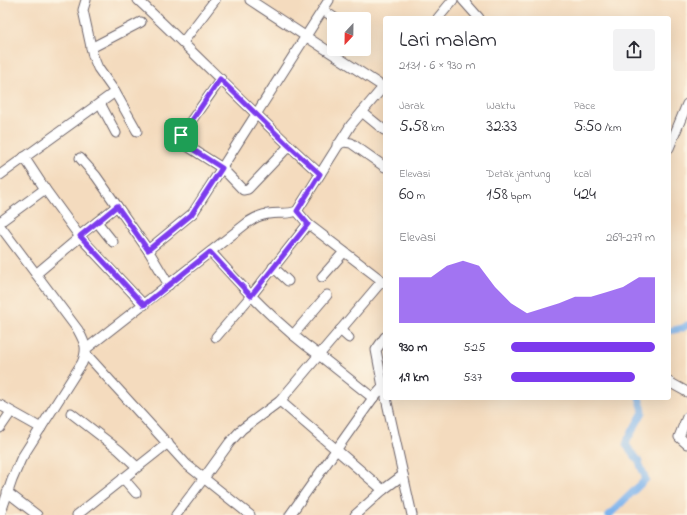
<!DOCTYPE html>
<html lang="id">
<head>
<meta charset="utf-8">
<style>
  :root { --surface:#fff; --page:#f2f2f3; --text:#2b2b33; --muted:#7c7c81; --accent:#7c3aed }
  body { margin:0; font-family:"Indie Flower",sans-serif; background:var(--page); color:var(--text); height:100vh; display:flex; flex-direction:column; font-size:15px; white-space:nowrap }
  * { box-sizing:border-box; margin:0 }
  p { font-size:13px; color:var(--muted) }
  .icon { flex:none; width:22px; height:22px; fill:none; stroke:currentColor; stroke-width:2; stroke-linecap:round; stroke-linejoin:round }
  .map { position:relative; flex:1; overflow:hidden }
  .details { position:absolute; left:383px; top:16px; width:288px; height:384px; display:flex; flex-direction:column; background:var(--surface); border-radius:4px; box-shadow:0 4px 16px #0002 }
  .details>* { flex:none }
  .needle { width:26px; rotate:202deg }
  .tools { position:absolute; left:327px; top:12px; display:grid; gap:8px }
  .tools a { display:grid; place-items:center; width:44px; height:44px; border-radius:4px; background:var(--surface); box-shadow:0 4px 16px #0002; font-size:20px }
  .pin { position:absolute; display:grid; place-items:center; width:34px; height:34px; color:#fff; margin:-17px; border-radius:8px; box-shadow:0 2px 6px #0006 }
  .round { display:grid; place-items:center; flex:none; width:42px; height:42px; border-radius:4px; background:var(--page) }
  .overview { display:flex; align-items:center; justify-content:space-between; height:68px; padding:0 16px }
  h1 { font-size:22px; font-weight:600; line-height:30px }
  .stats { display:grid; grid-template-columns:repeat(3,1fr); gap:6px; height:68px; padding:4px 16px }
  .stats div { display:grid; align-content:center }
  .stats b { font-size:17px; font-weight:600 }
  .stats small { font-size:11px; font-weight:400 }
  .stats p { font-size:11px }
  .chart { height:112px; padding:8px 16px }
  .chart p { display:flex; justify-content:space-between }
  .chart svg { width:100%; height:72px; margin-top:4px; fill:var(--accent); opacity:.7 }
  ul { padding:0 16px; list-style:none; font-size:13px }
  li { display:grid; grid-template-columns:64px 48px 1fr; align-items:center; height:30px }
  li i { height:10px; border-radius:5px; background:var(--accent) }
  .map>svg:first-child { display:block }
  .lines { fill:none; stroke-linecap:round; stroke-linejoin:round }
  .canal { stroke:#7eb4ed; stroke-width:7 }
  .minor-casing { stroke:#6c6369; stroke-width:11 }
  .minor { stroke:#fff; stroke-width:9 }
  .route-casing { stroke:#fff; stroke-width:8 }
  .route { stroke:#7c3aed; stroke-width:5 }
</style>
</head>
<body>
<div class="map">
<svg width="687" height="515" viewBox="0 0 687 515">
  <rect width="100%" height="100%" fill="#fcf5e5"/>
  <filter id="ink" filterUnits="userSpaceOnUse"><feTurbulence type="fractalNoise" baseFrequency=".025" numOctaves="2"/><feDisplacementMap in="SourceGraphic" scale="8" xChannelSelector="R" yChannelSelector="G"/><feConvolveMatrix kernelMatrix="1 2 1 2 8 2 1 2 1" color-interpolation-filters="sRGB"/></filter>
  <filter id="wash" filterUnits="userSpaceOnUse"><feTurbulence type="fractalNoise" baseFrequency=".012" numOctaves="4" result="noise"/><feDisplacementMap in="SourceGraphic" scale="16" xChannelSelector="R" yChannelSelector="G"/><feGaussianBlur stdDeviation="0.9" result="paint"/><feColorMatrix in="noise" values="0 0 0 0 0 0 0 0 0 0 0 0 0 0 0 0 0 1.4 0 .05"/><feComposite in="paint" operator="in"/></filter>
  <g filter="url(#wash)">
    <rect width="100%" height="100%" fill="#f4dbbe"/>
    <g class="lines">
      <g class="canal">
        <path d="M669 331 683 328 687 325"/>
        <path d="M609 515 646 479 638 460 626 445 628 439 643 412 642 407 639 398"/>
      </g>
    </g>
  </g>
  <g filter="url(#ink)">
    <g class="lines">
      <defs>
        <g id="minor">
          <path d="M138 0C199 57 258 118 320 174"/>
          <path d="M250 0 385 88"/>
          <path d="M463 0 479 18"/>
          <path d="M323 10 336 19"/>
          <path d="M438 18 453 0"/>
          <path d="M183 42 215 0"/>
          <path d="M91 48 141 22"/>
          <path d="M221 79 181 135 179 138 181 142 222 168 243 190 248 189 289 146"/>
          <path d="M115 92 137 131"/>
          <path d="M100 103 116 133"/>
          <path d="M362 112 384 130"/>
          <path d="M337 145 344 142 351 143 385 167"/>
          <path d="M669 148 687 104"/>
          <path d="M24 157 45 189 80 237 144 305"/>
          <path d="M80 158 96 176 148 250 193 213 329 0"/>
          <path d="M0 175 115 92 98 68 93 56 83 10 86 0"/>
          <path d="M297 211 308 224 385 283"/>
          <path d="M0 222 45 189"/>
          <path d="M97 222 113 242"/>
          <path d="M0 226 78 330C85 343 88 348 82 363L21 459 12 480 0 515"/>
          <path d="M79 236 117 206"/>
          <path d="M148 250 169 285"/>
          <path d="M211 252C244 289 278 326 319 355L382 281"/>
          <path d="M273 267 288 281"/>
          <path d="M36 274 80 237"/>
          <path d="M322 277 344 252"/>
          <path d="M340 330 349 338"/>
          <path d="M293 335 327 295"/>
          <path d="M216 337 251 296 308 224"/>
          <path d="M86 349 247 223C254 218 260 215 268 214 278 212 287 215 297 211L351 125 385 85"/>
          <path d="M86 354 186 464 250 515"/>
          <path d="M669 382 687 392"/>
          <path d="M384 392 376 350 385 337"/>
          <path d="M386 398 412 515"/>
          <path d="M280 401 383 490"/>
          <path d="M0 405 41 428"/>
          <path d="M71 413 119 450 137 467"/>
          <path d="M687 417 679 437 687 444"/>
          <path d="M0 428 11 412"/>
          <path d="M123 478 136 493"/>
          <path d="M7 492 37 515"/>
          <path d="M77 515 168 443"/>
          <path d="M176 515 204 478 230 442 242 429 280 401 319 355 373 398"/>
          <path d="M290 515 373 398 383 387"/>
          <path d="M355 515 383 490 403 475"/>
        </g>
      </defs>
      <use href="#minor" class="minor-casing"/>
      <use href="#minor" class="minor"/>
    </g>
  </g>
  <g class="lines" filter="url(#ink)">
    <defs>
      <path id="route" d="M220 79 289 146 320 174 297 211 308 224 251 296 210 252 144 305 80 236 117 206 148 250 191 215 222 168 181 142 180 138Z"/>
    </defs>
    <use href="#route" class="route-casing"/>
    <use href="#route" class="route"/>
  </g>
</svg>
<div class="tools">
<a><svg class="needle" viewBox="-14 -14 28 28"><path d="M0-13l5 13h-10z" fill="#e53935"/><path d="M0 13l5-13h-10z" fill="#7c7c81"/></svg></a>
</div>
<div class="pin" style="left:181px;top:135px;background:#1e9e55"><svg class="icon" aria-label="arrive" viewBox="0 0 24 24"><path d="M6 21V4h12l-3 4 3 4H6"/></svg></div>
<section class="details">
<div class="overview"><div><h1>Lari malam</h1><p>21:31 · 6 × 930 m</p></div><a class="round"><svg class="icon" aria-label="share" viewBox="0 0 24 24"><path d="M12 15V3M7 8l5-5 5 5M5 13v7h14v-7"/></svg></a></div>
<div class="stats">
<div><p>Jarak</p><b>5.58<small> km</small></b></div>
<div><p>Waktu</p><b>32:33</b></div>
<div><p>Pace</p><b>5:50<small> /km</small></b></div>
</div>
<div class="stats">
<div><p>Elevasi</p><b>60<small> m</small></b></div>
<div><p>Detak jantung</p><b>158<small> bpm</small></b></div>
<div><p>kcal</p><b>424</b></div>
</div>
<div class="chart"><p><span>Elevasi</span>269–279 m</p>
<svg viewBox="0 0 160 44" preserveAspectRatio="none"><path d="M0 44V16L10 16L20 16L30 9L40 6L50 9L60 22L70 32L80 38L90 35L100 32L110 28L120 28L130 25L140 22L150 16L160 16V44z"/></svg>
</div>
<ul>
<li><b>930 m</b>5:25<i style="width:100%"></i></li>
<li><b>1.9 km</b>5:37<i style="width:86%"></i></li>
</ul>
</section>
</div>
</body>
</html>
